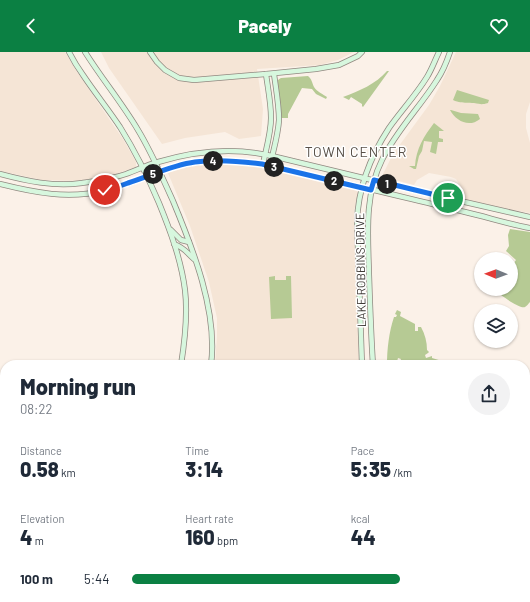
<!DOCTYPE html>
<html lang="en">
<head>
<meta charset="utf-8">
<style>
  :root { --surface:#fff; --page:#f2f2f3; --text:#1f2937; --muted:#747a83; --accent:#0b8043 }
  body { margin:0; font-family:Barlow,sans-serif; background:var(--page); color:var(--text); height:100vh; display:flex; flex-direction:column; font-size:15px; white-space:nowrap }
  * { box-sizing:border-box; margin:0 }
  p { font-size:13px; color:var(--muted) }
  .icon { flex:none; width:22px; height:22px; fill:none; stroke:currentColor; stroke-width:2; stroke-linecap:round; stroke-linejoin:round }
  .map { position:relative; flex:1; overflow:hidden }
  .drawer { position:absolute; left:0px; top:308px; width:530px; height:242px; display:flex; flex-direction:column; background:var(--surface); border-radius:16px 16px 0 0; box-shadow:0 1px 3px #0004 }
  .drawer>* { flex:none }
  .needle { width:26px; rotate:271deg }
  .tools { position:absolute; left:474px; top:200px; display:grid; gap:8px }
  .tools a { display:grid; place-items:center; width:44px; height:44px; border-radius:50%; background:var(--surface); box-shadow:0 1px 3px #0004; font-size:20px }
  .pin { position:absolute; display:grid; place-items:center; width:34px; height:34px; color:#fff; margin:-17px; border:2px solid #fff; border-radius:50%; box-shadow:0 1px 4px #0007 }
  .km { position:absolute; width:20px; height:20px; margin:-10px; border-radius:50%; background:#222; color:#fff; font-size:11px; line-height:20px; text-align:center }
  .round { display:grid; place-items:center; flex:none; width:42px; height:42px; border-radius:21px; background:var(--page) }
  .head { display:flex; align-items:center; justify-content:space-between; height:68px; padding:0 20px }
  h1 { font-size:22px; font-weight:800; line-height:30px }
  .metrics { display:grid; grid-template-columns:repeat(3,1fr); gap:6px; height:68px; padding:4px 20px }
  .metrics div { display:grid; align-content:center }
  .metrics b { font-size:20px; font-weight:800 }
  .metrics small { font-size:11px; font-weight:400 }
  .metrics p { font-size:11px }
  ul { padding:0 20px; list-style:none; font-size:13px }
  li { display:grid; grid-template-columns:64px 48px 1fr; align-items:center; height:30px }
  li i { height:10px; border-radius:5px; background:var(--accent) }
  header { display:flex; justify-content:space-between; align-items:center; height:52px; padding:0 20px; background:var(--accent); color:#fff; font-size:18px; font-weight:800 }
  .map>svg:first-child { display:block }
  .built { fill:#f5e5d6 }
  .green { fill:#b6ca94 }
  .water { fill:#4cd3e5 }
  .lines { fill:none; stroke-linecap:round; stroke-linejoin:round }
  .secondary-casing { stroke:#918880; stroke-width:6 }
  .secondary { stroke:#d7f7de; stroke-width:4.5 }
  .route-casing { stroke:#fff; stroke-width:8 }
  .route { stroke:#1a73e8; stroke-width:5 }
  .labels { text-anchor:middle; dominant-baseline:central; stroke-width:3; stroke-linejoin:round; paint-order:stroke }
  .street-label { font-size:12px; fill:#3e3a36; stroke:#fff }
  .quarter-label { font-size:14px; letter-spacing:1px; fill:#585048; stroke:#fff }
</style>
</head>
<body>
<header><svg class="icon" aria-label="back" viewBox="0 0 24 24"><path d="M15 5l-7 7 7 7"/></svg>Pacely<svg class="icon" aria-label="heart" viewBox="0 0 24 24"><path d="M12 20l-8-8c-3-5 5-10 8-4 3-6 11-1 8 4z"/></svg></header>
<div class="map">
<svg width="530" height="550" viewBox="0 0 530 550">
  <rect width="100%" height="100%" fill="#fbf1e8"/>
  <g class="built">
    <path d="M0 0H65L77 20 123 87 136 110V115L133 116 113 123 79 129 42 128 0 119Z"/>
    <path d="M101 0H354L338 8 320 13 257 17 263 57 261 84 239 87 225 80 185 86 162 92 109 16Z"/>
    <path d="M456 0H530V50L526 62V76L530 91V161L494 155 460 147 461 135 456 127 451 125 429 121 417 128 414 133 384 125 383 122 393 102 429 53 440 34Z"/>
    <path d="M222 111H231L258 114 356 137 358 141 354 159V175L359 313H215L217 284V266L209 230 190 174 168 121 177 117 194 113Z"/>
  </g>
  <g class="green">
    <path d="M387 19H389L363 55 362 54V52L351 45 349 48 343 45C359 39 376 32 387 19Z"/>
    <path d="M308 24C312 27 312 31 314 35 317 40 323 42 327 45L326 47 316 42 312 37 302 36 288 62V66H281L278 34C277 30 277 28 281 26Z"/>
    <path d="M457 38 489 48 488 51C481 53 481 52 474 51 465 50 462 52 453 48Z"/>
    <path d="M450 58H451L461 61 478 62 480 67C469 76 456 69 450 58Z"/>
    <path d="M434 71 444 79H439V86L443 87V90H438L436 102 430 100 432 90 424 89 422 99 419 104 416 117H414L409 114H415C416 97 424 84 434 71Z"/>
    <path d="M510 177 530 180V250C528 252 527 254 525 255 519 257 499 242 494 237H511V215L516 208 506 199 509 194 508 183Z"/>
    <path d="M275 224V228H286V224H291L292 266 271 267 269 225Z"/>
    <path d="M397 258 401 260 400 264 415 272V279H418V275H421C425 282 427 290 427 298L429 300 428 301 425 303 426 306 432 304V306L442 309V313H446H399L401 307 398 306 396 313H387C387 297 389 280 394 265H396L397 263 395 262Z"/>
    <path d="M530 448V487L525 482V453Z"/>
  </g>
  <path class="water" d="M525 376 530 377V417L525 419Z"/>
  <g class="lines">
    <defs>
      <g id="secondary">
        <path d="M69 0C73 8 78 16 83 23 95 41 108 57 120 75 135 99 148 125 159 151 170 178 181 207 185 238 188 263 185 288 181 313"/>
        <path d="M85 0C102 27 122 51 138 78 152 101 162 125 173 149 193 197 218 260 211 313"/>
        <path d="M150 0 157 10 165 18 179 26 194 28 266 22 316 17 339 13 358 4 362 0"/>
        <path d="M263 112C266 97 271 81 271 66 271 51 268 37 266 22"/>
        <path d="M270 114C273 99 278 84 279 68 279 53 276 37 274 22"/>
        <path d="M0 122C26 129 54 135 82 131 96 129 112 127 126 122 137 118 147 113 158 110 195 99 234 95 272 104L430 142 530 165"/>
        <path d="M0 132C36 141 67 147 104 139 123 135 141 126 158 120 181 111 205 108 230 109 258 109 285 118 313 124 364 135 414 148 465 160 487 165 508 172 530 176"/>
        <path d="M171 178 181 188 189 190"/>
        <path d="M174 192C185 196 186 200 194 207"/>
        <path d="M362 313 357 170C358 136 370 105 389 76 401 59 416 43 427 25 432 17 435 8 439 0"/>
        <path d="M373 313C371 283 370 252 369 222 368 183 364 144 382 108 396 79 420 55 437 28 443 19 447 9 450 0"/>
        <path d="M0 348 5 349"/>
        <path d="M0 359 5 361"/>
        <path d="M346 545 354 550"/>
        <path d="M366 545 375 550"/>
        <path d="M100 550 102 545"/>
        <path d="M122 550 124 545"/>
      </g>
    </defs>
    <use href="#secondary" class="secondary-casing"/>
    <use href="#secondary" class="secondary"/>
  </g>
  <g class="lines">
    <defs>
      <path id="route" d="M105 138C113 136 121 134 128 131 150 124 172 113 195 110 218 107 240 109 262 112L371 138 374 128 448 146"/>
    </defs>
    <use href="#route" class="route-casing"/>
    <use href="#route" class="route"/>
  </g>
  <g class="labels">
    <g class="street-label">
      <text transform="translate(360 218) rotate(-91)">LAKE ROBBINS DRIVE</text>
    </g>
    <g class="quarter-label">
      <text x="356" y="99">TOWN CENTER</text>
    </g>
  </g>
</svg>
<div class="tools">
<a><svg class="needle" viewBox="-14 -14 28 28"><path d="M0-13l5 13h-10z" fill="#e53935"/><path d="M0 13l5-13h-10z" fill="#747a83"/></svg></a>
<a><svg class="icon" aria-label="layers" viewBox="0 0 24 24"><path d="M12 4l9 5-9 5-9-5zM3 14l9 5 9-5"/></svg></a>
</div>
<div class="pin" style="left:448px;top:146px;background:#1e9e55"><svg class="icon" aria-label="arrive" viewBox="0 0 24 24"><path d="M6 21V4h12l-3 4 3 4H6"/></svg></div>
<div class="pin" style="left:105px;top:138px;background:#d93025"><svg class="icon" aria-label="check" viewBox="0 0 24 24"><path d="M5 12l5 5 9-10"/></svg></div>
<b class="km" style="left:387px;top:132px">1</b>
<b class="km" style="left:334px;top:129px">2</b>
<b class="km" style="left:274px;top:115px">3</b>
<b class="km" style="left:213px;top:109px">4</b>
<b class="km" style="left:153px;top:122px">5</b>
<section class="drawer">
<div class="head"><div><h1>Morning run</h1><p>08:22</p></div><a class="round"><svg class="icon" aria-label="share" viewBox="0 0 24 24"><path d="M12 15V3M7 8l5-5 5 5M5 13v7h14v-7"/></svg></a></div>
<div class="metrics">
<div><p>Distance</p><b>0.58<small> km</small></b></div>
<div><p>Time</p><b>3:14</b></div>
<div><p>Pace</p><b>5:35<small> /km</small></b></div>
</div>
<div class="metrics">
<div><p>Elevation</p><b>4<small> m</small></b></div>
<div><p>Heart rate</p><b>160<small> bpm</small></b></div>
<div><p>kcal</p><b>44</b></div>
</div>
<ul>
<li><b>100 m</b>5:44<i style="width:71%"></i></li>
</ul>
</section>
</div>
</body>
</html>
